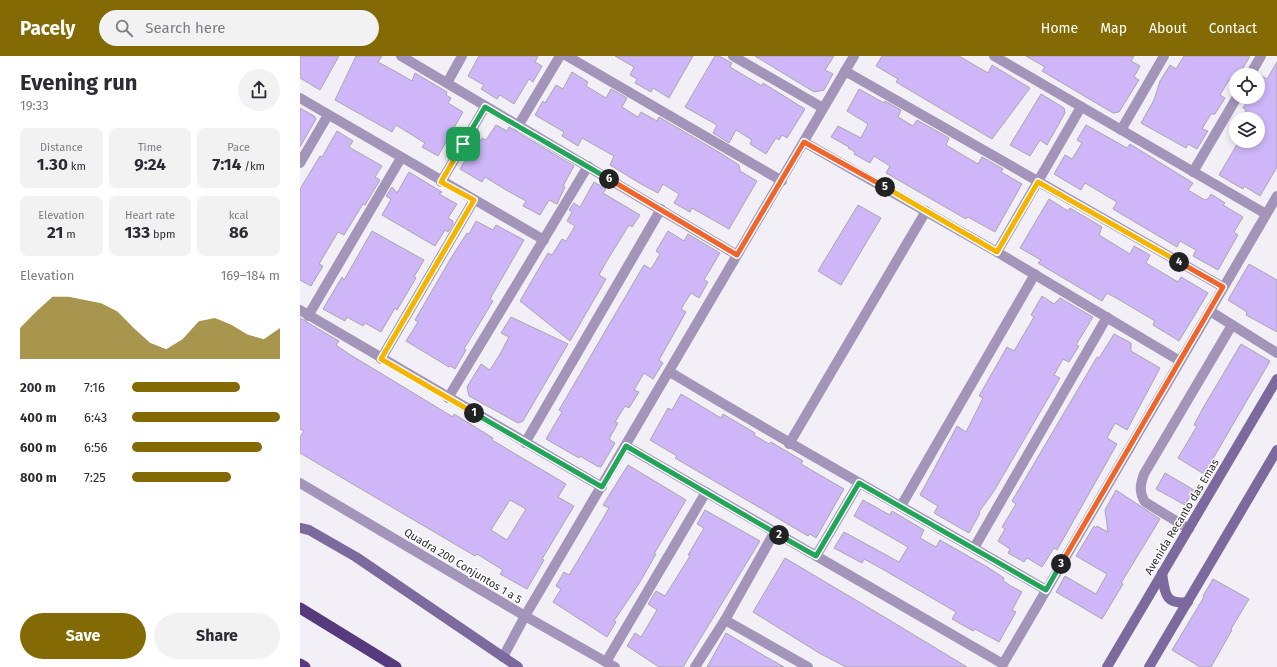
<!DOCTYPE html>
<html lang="en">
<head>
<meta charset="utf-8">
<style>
  :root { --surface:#fff; --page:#f2f2f3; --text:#2b2b33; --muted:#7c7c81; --accent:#846a04 }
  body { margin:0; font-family:"Fira Sans",sans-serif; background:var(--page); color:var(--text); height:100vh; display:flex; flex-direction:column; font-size:15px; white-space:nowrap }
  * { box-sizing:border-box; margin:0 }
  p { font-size:13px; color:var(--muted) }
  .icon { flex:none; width:22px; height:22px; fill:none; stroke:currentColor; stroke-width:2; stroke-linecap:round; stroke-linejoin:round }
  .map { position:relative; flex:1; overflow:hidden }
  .sheet { display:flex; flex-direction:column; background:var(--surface); width:300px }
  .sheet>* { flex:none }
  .fabs { position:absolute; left:929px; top:12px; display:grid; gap:8px }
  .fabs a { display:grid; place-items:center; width:36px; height:36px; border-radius:50%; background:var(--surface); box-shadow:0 2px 6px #0003; font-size:20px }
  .pin { position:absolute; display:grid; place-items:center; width:34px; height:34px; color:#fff; margin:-17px; border-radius:8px; box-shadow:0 2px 6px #0006 }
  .km { position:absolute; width:20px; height:20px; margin:-10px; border-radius:50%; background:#222; color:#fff; font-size:11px; line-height:20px; text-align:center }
  .round { display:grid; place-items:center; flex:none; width:42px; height:42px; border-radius:21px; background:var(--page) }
  .summary { display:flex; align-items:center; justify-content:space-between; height:68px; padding:0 20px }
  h1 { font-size:22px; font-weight:700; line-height:30px }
  .stats { display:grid; grid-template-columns:repeat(3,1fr); gap:6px; height:68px; padding:4px 20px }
  .stats div { display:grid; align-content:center; border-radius:8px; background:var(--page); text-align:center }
  .stats b { font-size:17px; font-weight:700 }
  .stats small { font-size:11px; font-weight:400 }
  .stats p { font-size:11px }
  .chart { height:112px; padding:8px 20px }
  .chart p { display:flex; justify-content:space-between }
  .chart svg { width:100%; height:72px; margin-top:4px; fill:var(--accent); opacity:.7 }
  .primary-button { display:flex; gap:8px; margin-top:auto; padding:8px 20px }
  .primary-button a { flex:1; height:46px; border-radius:24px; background:var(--accent); color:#fff; font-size:16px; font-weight:700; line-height:46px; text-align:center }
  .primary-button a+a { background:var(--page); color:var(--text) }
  ul { padding:0 20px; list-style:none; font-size:13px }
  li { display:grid; grid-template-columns:64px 48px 1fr; align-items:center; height:30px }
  li i { height:10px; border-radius:5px; background:var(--accent) }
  header { display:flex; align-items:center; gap:24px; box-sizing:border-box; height:56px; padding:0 20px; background:var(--accent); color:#fff }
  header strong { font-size:19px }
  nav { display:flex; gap:22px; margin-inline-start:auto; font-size:14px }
  .search { width:280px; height:36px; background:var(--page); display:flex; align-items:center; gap:10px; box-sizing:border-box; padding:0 14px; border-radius:22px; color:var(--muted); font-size:15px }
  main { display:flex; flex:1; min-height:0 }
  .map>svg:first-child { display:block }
  .building { fill:#ceb6f8; stroke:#a9a7ad; fill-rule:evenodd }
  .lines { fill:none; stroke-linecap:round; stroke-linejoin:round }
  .minor { stroke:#a295b9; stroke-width:10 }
  .tertiary { stroke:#a295b9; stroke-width:10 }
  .secondary { stroke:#7c699d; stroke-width:10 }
  .trunk { stroke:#573a7e; stroke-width:11 }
  .split-1-casing { stroke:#fff; stroke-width:8 }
  .split-2-casing { stroke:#fff; stroke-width:8 }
  .split-3-casing { stroke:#fff; stroke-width:8 }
  .split-4-casing { stroke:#fff; stroke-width:8 }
  .split-5-casing { stroke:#fff; stroke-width:8 }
  .split-6-casing { stroke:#fff; stroke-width:8 }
  .split-7-casing { stroke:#fff; stroke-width:8 }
  .split-1 { stroke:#f5b400; stroke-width:5 }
  .split-2 { stroke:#22a559; stroke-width:5 }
  .split-3 { stroke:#22a559; stroke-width:5 }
  .split-4 { stroke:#f0652b; stroke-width:5 }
  .split-5 { stroke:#f5b400; stroke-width:5 }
  .split-6 { stroke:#f0652b; stroke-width:5 }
  .split-7 { stroke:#22a559; stroke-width:5 }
  .labels { text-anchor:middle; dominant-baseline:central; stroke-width:3; stroke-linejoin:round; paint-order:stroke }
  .street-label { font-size:11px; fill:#2d2c2e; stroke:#fefefe }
</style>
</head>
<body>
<header>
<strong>Pacely</strong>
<div class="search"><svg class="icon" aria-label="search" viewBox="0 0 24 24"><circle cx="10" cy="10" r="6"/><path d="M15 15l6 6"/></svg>Search here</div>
<nav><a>Home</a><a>Map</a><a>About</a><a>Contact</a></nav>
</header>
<main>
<section class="sheet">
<div class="summary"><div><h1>Evening run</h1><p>19:33</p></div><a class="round"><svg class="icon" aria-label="share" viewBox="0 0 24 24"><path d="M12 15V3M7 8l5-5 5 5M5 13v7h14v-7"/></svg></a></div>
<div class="stats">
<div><p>Distance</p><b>1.30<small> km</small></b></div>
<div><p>Time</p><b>9:24</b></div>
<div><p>Pace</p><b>7:14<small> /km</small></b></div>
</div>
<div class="stats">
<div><p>Elevation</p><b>21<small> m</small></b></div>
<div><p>Heart rate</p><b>133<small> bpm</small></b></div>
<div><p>kcal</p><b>86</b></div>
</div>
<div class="chart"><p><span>Elevation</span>169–184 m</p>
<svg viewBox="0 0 160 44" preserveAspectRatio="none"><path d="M0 44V25L10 15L20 6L30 6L40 8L50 10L60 15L70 25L80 34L90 38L100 32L110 21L120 19L130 23L140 29L150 32L160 25V44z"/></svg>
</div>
<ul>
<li><b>200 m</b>7:16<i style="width:73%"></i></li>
<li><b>400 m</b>6:43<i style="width:100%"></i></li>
<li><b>600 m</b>6:56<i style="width:88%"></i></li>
<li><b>800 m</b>7:25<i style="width:67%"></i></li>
</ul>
<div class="primary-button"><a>Save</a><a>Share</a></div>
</section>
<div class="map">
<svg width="977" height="611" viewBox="0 0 977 611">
  <rect width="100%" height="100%" fill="#f2f0f6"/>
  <g class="building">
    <path d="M0 0H39L20 34 0 22Z"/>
    <path d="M56 0H82L78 6 100 18 112 25 115 17 147 36 146 39 151 42 148 47 163 56 138 100 122 91 125 87 96 69 92 76 35 44Z"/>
    <path d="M179 0H238L235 6 242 10 233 26 229 23 214 48 200 39 197 43 181 33 184 29 168 20Z"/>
    <path d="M315 0H393L369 42 353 32 351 36 335 27 337 23 330 19 334 11Z"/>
    <path d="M415 0H419L432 7 430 11 462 30 463 27 505 53 487 82 482 79 479 84 476 82 466 98 450 88 452 84 436 74 429 87 413 77 417 69 385 51Z"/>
    <path d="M455 0H534L525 14 533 18 524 34 514 36Z"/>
    <path d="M582 0H659L688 17 692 9 730 32 692 83 596 26 598 23 576 10Z"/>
    <path d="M726 0H834L831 5 840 10 834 21 839 24 819 56 813 57 742 15 745 11Z"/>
    <path d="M884 0H950L939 19H936L935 26 929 24 920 39 925 42 915 58H911L902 73 908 75 897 93 888 88 886 92 841 67 854 44 860 25 870 9 876 13Z"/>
    <path d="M977 6V111L960 140 944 130 943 133 919 119 939 85H958V63H941L946 54 943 52 950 41H958V18L967 23Z"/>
    <path d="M272 16 288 26 286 30 306 42 311 33 327 42 322 51 338 61 341 56 357 65 359 61 422 98 439 109 440 115 457 125 429 173 392 152 390 156 374 147 379 138 363 128 358 137 341 128 310 109 314 100 282 82 278 90 262 80 264 76 235 59 243 45 245 47 256 29 263 33Z"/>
    <path d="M559 33 584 47 585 45 601 54 598 61 613 70 617 64 649 82 646 89 678 108 682 101 703 113 701 116 722 128 695 176 668 161 666 163 586 117 590 110 574 100 570 107 554 98 555 96 548 92 549 91 531 81 538 70 561 82 568 68 547 55Z"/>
    <path d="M741 38 764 52 765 57 747 89 740 84 730 100 710 89Z"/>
    <path d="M0 52 14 60 16 63 0 91Z"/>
    <path d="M196 69 207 75 209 71 274 110 263 130 265 131 257 148 249 144 240 159 223 150 226 145 206 134 185 121 182 126 160 113 170 96 172 98 182 82 186 84Z"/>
    <path d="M786 69 827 92 830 88 893 127 888 134 905 144 908 143 911 138 925 147 923 149 943 161 934 176 938 179 918 214 893 200 896 194 880 185 877 191 813 153 817 146 785 127 781 134 754 118 765 99 772 103 782 87 777 84Z"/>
    <path d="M37 75 53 85 49 91 82 110 75 121 80 124 65 149 63 148 44 179 38 176 19 208 23 210 11 230 0 224V133L20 100 22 101Z"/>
    <path d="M109 116 142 136 139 138 157 148 148 162 153 165V168L148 176 145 174 135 190 82 159 91 143 86 140 92 131 97 137Z"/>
    <path d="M294 126 306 133 303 137 340 159 332 171 329 169 305 208 299 219 306 223 270 285 220 245 248 197 252 199 262 183 266 185 275 170 267 165 272 156 269 154 274 147 280 151Z"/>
    <path d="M749 143 768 155 770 152 802 171 799 179 830 198 834 190 850 199 846 207 878 226 881 221 908 237 879 285 853 269 855 265 818 243 807 237 802 245 738 207 741 204 720 192Z"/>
    <path d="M558 149 581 162 541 229 518 215Z"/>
    <path d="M176 165 193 174 196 169 224 184 190 243 193 245 164 293 166 294 155 313 150 310 149 311 106 285 118 266 115 264 151 202 167 177 169 178Z"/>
    <path d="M72 175 124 204 114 221 116 222 97 254 95 252 81 276 65 267 63 270 47 261 45 265 23 253 42 221 44 224Z"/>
    <path d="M368 175 384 185 388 178 420 197 404 224 408 226 399 242 391 237 381 253 386 256 359 304 363 307 353 323 344 317 334 334 339 336 329 352 325 350 315 366 318 367 309 383 315 387 301 411 297 410 280 400 279 402 246 383 262 356 259 354 344 209 351 213 360 198 356 195Z"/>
    <path d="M949 208 977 224V276L946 259 947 256 928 244Z"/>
    <path d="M742 240 754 248 760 242 793 261 776 289 779 290 769 306 763 303 754 319 760 322 694 435 679 456 680 457 669 477 634 457 638 450 620 439 657 370 666 376 683 342 679 340 707 291 714 295 734 261 731 259Z"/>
    <path d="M211 261 268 288 223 365 218 367 169 340 167 331 181 308 190 314 200 298 209 281 201 277Z"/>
    <path d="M0 262 39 285 36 289 49 298 153 361 154 358 193 382 192 384 266 428 258 441 274 450 242 503 244 504 227 533 200 518 203 514 177 498 175 500 0 397V381L4 375 0 373ZM210 444 226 453 207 484 191 474Z"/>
    <path d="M814 278 831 287V295L860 312 827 374 815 367 807 382 817 388 757 494 754 492 742 511 727 502 724 506 708 497 710 493 698 485 705 473 702 471 716 448 712 445 797 301 799 302Z"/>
    <path d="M941 288 970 305 904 418 878 402 897 370 894 369 903 352Z"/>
    <path d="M381 338 421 362 423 358 455 377 454 379 469 388 471 386 503 405 501 408 544 433 516 482 510 478 508 480 445 443 375 402 377 400 350 384 368 352 372 354Z"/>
    <path d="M328 409 386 444 354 498H356L340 526 314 565 316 566 307 581 253 546 261 533 256 530 264 516 269 519 277 506 309 452 303 449Z"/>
    <path d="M865 417 894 434 885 449 856 433Z"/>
    <path d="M816 434 860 463 821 527 823 528 802 563 756 536 765 520 796 538 807 518 776 500 794 470 796 472 797 470 808 476 805 454Z"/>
    <path d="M563 444 590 459 592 455 624 474 620 482 636 491 640 484 689 512 704 522 703 524 709 529 722 536 712 554 716 556 699 586 675 573 673 575 652 563 656 556 584 514 564 503 562 507 534 492 544 476 599 506 608 491 554 460Z"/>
    <path d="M405 454 460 485 383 611H359L327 590 335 577 341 581 357 554 348 548 356 535 365 540 390 500 388 499 404 472 397 468Z"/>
    <path d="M485 502 591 565 667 611H546L519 597 453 556Z"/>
    <path d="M913 523 949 543 931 573 932 574 911 611H900L872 594 904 541 903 540Z"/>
    <path d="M426 577 463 599 484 611H407Z"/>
  </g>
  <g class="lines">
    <g class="minor">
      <path d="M101 0 437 199"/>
      <path d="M267 0 482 125"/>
      <path d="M433 0 523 52"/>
      <path d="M694 0 966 158"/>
      <path d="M545 15 923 231"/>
      <path d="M950 19 961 0"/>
      <path d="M147 27 162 0"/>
      <path d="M0 42 244 184"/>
      <path d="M218 70 260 0"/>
      <path d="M821 74 864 0"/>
      <path d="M504 86 697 196 880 305"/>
      <path d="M0 107 28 59"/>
      <path d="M893 116 937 41"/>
      <path d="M141 126 185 51"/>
      <path d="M697 196 781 51"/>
      <path d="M0 254 302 431"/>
      <path d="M910 255 977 297"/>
      <path d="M8 260 101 102"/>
      <path d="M81 303 174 144"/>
      <path d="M370 316C494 391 621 461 746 534"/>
      <path d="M148 342 288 110"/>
      <path d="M225 387 361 153"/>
      <path d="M489 388 626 155"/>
      <path d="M326 390 703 608 977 140"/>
      <path d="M601 450 735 218"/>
      <path d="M889 473 845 446C839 436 840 429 844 418L932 269"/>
      <path d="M674 492 807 261"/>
      <path d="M516 500 559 427"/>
      <path d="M425 564 508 611"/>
      <path d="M306 606 406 436"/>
      <path d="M395 611 425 564 474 477"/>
    </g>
    <g class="tertiary">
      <path d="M0 427 225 560 315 611"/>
      <path d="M203 601 225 560 554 0"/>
    </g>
    <g class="secondary">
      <path d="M0 472 9 474 56 501 218 611"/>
      <path d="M862 517C865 536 864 549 888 546"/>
      <path d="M807 611 977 323"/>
      <path d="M849 611 977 394"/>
    </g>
    <g class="trunk">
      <path d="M0 552 96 611"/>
      <path d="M0 608 5 611"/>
    </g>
  </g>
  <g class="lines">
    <defs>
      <path id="split-1" d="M163 88 141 126 174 144 81 303 174 357"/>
      <path id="split-2" d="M174 357 302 431 326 390 479 479"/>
      <path id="split-3" d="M479 479 516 500 559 427 746 534 761 508"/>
      <path id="split-4" d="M761 508 923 231 879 206"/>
      <path id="split-5" d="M585 131 697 196 738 126 879 206"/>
      <path id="split-6" d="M309 123 437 199 504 86 585 131"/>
      <path id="split-7" d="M163 88 185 51 309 123"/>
    </defs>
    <use href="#split-1" class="split-1-casing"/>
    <use href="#split-2" class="split-2-casing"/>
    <use href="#split-3" class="split-3-casing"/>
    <use href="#split-4" class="split-4-casing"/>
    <use href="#split-5" class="split-5-casing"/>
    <use href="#split-6" class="split-6-casing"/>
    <use href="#split-7" class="split-7-casing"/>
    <use href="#split-1" class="split-1"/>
    <use href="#split-2" class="split-2"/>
    <use href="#split-3" class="split-3"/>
    <use href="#split-4" class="split-4"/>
    <use href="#split-5" class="split-5"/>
    <use href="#split-6" class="split-6"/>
    <use href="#split-7" class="split-7"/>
  </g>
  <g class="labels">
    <g class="street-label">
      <text transform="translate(882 461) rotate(-59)">Avenida Recanto das Emas</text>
      <text transform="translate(163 510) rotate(31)">Quadra 200 Conjuntos 1 a 5</text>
    </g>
  </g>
</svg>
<div class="fabs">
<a><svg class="icon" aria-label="locate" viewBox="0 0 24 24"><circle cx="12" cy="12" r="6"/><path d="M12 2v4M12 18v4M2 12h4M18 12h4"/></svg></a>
<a><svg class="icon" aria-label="layers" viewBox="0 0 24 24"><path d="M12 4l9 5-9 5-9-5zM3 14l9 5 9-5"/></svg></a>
</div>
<div class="pin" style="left:163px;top:88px;background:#1e9e55"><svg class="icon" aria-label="arrive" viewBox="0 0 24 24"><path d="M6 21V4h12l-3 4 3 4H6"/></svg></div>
<b class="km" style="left:174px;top:357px">1</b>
<b class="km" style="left:479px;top:479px">2</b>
<b class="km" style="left:761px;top:508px">3</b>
<b class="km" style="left:879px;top:206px">4</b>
<b class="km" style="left:585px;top:131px">5</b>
<b class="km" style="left:309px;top:123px">6</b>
</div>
</main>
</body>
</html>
